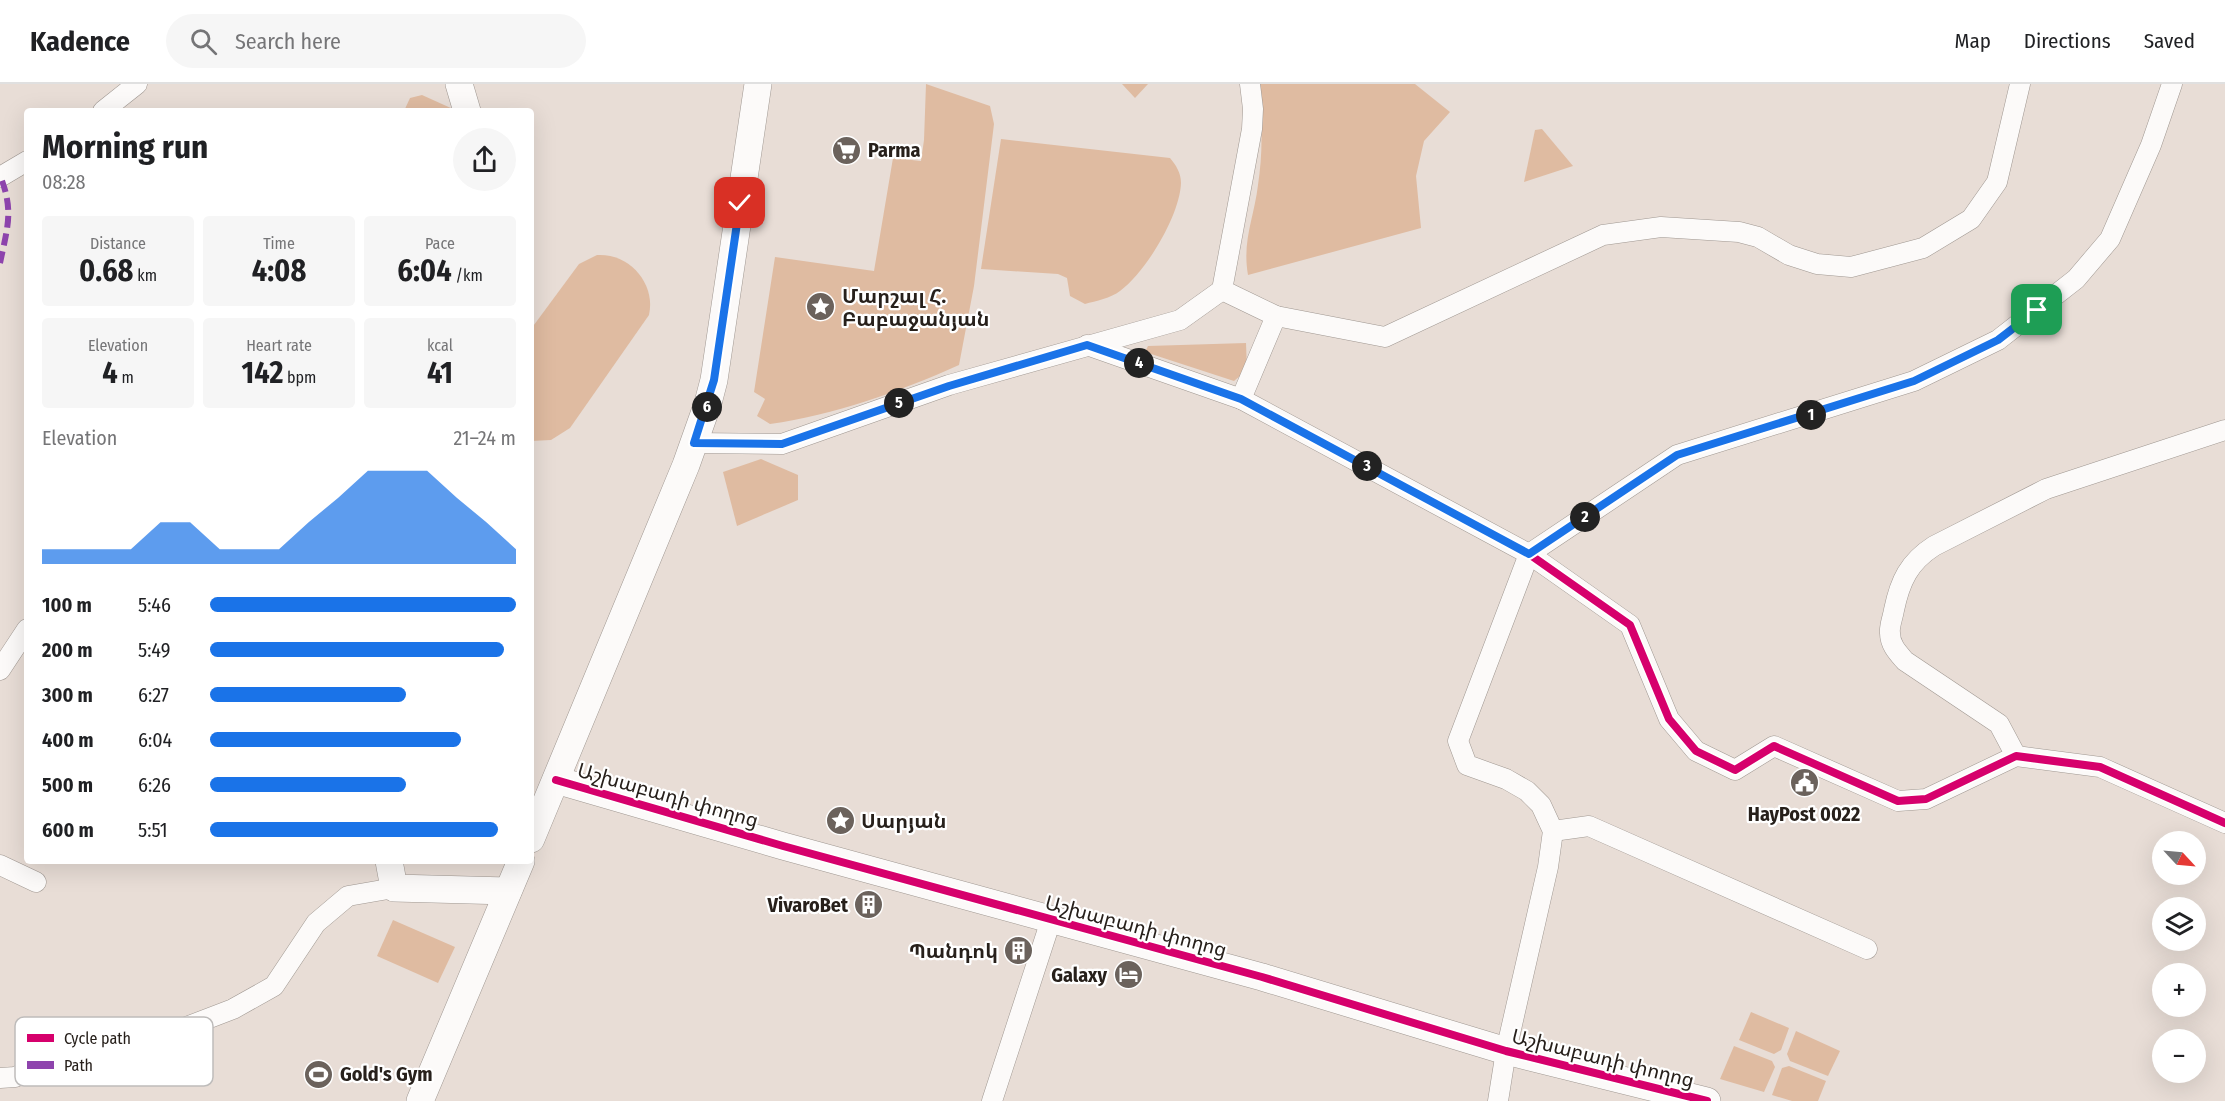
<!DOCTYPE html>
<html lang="en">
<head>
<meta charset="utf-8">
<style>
  :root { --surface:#fff; --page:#f6f6f6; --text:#202124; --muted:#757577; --line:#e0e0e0; --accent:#1a73e8 }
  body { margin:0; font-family:"Fira Sans Condensed","Noto Sans Armenian",sans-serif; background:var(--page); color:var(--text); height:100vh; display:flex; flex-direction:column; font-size:22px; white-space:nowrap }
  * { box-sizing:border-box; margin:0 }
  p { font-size:20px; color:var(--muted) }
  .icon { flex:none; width:33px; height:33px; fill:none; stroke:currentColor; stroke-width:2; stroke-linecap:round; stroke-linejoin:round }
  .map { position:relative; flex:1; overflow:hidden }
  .details { position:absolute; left:24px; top:24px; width:510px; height:756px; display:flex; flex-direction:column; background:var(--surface); border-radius:6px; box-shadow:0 6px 24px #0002 }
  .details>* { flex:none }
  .needle { width:39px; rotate:116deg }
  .tools { position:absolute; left:2152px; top:747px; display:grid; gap:12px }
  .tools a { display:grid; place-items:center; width:54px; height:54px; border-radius:50%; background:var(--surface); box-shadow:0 6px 24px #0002; font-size:30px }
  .pin { position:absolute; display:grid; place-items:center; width:51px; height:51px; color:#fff; margin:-26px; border-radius:12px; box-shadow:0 3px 9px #0006 }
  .km { position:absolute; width:30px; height:30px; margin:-15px; border-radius:50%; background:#222; color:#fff; font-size:16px; line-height:30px; text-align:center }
  .round { display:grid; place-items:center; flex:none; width:63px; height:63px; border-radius:32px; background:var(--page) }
  .summary { display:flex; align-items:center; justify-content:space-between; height:102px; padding:0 18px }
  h1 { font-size:33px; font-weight:700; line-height:45px }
  .figures { display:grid; grid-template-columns:repeat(3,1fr); gap:9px; height:102px; padding:6px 18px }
  .figures div { display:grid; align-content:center; border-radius:6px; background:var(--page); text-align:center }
  .figures b { font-size:30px; font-weight:700 }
  .figures small { font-size:16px; font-weight:400 }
  .figures p { font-size:16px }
  .chart { height:168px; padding:12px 18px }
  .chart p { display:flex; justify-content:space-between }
  .chart svg { width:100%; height:108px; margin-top:6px; fill:var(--accent); opacity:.7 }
  ul { padding:0 18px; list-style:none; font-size:20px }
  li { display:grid; grid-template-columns:96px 72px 1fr; align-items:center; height:45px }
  li i { height:15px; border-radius:8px; background:var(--accent) }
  header { display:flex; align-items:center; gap:36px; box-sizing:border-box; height:84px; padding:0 30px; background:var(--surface); border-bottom:2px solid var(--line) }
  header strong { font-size:28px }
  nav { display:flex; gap:33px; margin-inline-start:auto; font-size:21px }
  .search { width:420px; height:54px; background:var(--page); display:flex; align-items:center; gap:15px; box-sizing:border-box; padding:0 21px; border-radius:33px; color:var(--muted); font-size:22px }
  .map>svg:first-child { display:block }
  .green { fill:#dfbba1 }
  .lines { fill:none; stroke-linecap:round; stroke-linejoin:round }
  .street-casing { stroke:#9f9791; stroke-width:21 }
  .secondary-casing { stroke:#9f9791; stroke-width:28 }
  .street { stroke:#fcfaf9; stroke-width:20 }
  .secondary { stroke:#fcfaf9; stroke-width:27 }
  .quiet { stroke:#8e44ad; stroke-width:6; stroke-dasharray:12 6; stroke-linecap:butt }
  .cycleway-casing { stroke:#fff; stroke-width:11 }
  .cycleway { stroke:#d6006c; stroke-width:8 }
  .route-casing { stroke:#fff; stroke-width:12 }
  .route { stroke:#1a73e8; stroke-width:8 }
  .labels { text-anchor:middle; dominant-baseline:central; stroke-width:4.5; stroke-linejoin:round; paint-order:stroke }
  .poi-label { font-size:20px; font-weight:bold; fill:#27201b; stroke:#fff; text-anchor:start }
  .street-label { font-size:20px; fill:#27201b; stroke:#fff }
  .key { fill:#fff; stroke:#bebcbb; stroke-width:1.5 }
  .key-label { font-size:16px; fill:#27201b }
</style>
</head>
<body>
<header>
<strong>Kadence</strong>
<div class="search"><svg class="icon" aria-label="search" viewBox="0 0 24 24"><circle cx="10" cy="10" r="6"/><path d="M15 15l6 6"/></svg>Search here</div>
<nav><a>Map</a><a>Directions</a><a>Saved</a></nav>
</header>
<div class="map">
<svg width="2225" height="1017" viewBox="0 0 2225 1017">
  <rect width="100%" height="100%" fill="#e8ddd6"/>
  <g class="green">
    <path d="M926 0 990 22 994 40 974 202 959 281C899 308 834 331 770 340L757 332 765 315 754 308 775 173 874 187 893 74 921 77 924 56Z"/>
    <path d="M1122 0H1148L1135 14Z"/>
    <path d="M1256 0H1415L1450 28 1424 57 1416 92 1421 144 1248 191C1242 157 1254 134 1258 101 1263 68 1263 33 1256 0Z"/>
    <path d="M422 11 453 25V27H404L410 14Z"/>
    <path d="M1542 45 1573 82 1524 98 1535 46Z"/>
    <path d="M1001 55 1170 74C1176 81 1181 89 1181 99 1180 131 1146 188 1120 207 1111 214 1096 217 1085 220L1070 212 1067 194 1058 190 981 185Z"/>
    <path d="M597 171C630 169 656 200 649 231L570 344 551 356 531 357V245L579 180Z"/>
    <path d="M1246 259 1247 286 1234 297 1145 268 1148 262Z"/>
    <path d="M761 375 798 391V416L737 442 723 388Z"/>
    <path d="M393 836 455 863 438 899 377 872Z"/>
    <path d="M1751 928 1789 944 1781 966 1774 970 1739 956Z"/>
    <path d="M1796 947 1840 967 1828 992 1790 977 1787 970Z"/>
    <path d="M1734 962 1772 977 1775 983 1764 1008 1720 995Z"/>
    <path d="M1789 982 1826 997 1818 1017H1792L1772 1011 1782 984Z"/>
  </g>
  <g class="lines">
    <defs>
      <g id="street">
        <path d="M103 27 137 0"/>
        <path d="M0 93 27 77"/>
        <path d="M1222 206 1276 232 1385 253 1603 151 1661 143 1739 148 1758 153 1789 171 1817 180 1851 183 1923 164 1971 135 1997 98 2020 0"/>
        <path d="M1087 261 1241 315 1529 470 1630 541 1669 635 1696 667 1735 686 1774 662 1898 717 1926 715 2016 672 2100 683 2225 739"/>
        <path d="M1241 315 1276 232"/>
        <path d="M694 359 782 360 949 301 1180 236 1222 206 1252 45 1253 25 1250 0"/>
        <path d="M1529 470 1677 371 1914 297 1998 256 2076 195 2110 155 2151 61 2172 0"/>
        <path d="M0 586 27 545"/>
        <path d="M2016 672 1999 640 1905 577C1898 569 1890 561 1890 549 1889 542 1893 533 1894 526 1900 497 1909 478 1934 462L2046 405 2225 346"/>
        <path d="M1553 747 1589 742 1867 865"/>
        <path d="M0 781 36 798"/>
        <path d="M0 994 15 993 62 973 168 950 233 925 274 902 316 839 348 812 394 804"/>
        <path d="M992 1017 1051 836"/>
        <path d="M1498 1017 1506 967 1548 783 1553 747 1541 721 1527 707 1506 695 1467 681 1458 657 1529 470"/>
      </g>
      <g id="secondary">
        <path d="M459 0 467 27"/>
        <path d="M556 696 783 762 1262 893 1506 967 1707 1017"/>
        <path d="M531 755 686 381 708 319 714 296 758 0"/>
        <path d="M389 777 394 804 508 807"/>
        <path d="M420 1017 521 777"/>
      </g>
    </defs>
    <use href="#street" class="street-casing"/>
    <use href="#secondary" class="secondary-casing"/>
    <use href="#street" class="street"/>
    <use href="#secondary" class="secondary"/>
    <path class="quiet" d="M0 179C7 145 14 128 1 94"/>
    <defs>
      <g id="cycleway">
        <path d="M1087 261 1241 315 1529 470 1630 541 1669 635 1696 667 1735 686 1774 662 1898 717 1926 715 2016 672 2100 683 2225 739"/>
        <path d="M556 696 783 762 1262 893 1506 967 1707 1017"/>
      </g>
    </defs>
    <use href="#cycleway" class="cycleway-casing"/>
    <use href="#cycleway" class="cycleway"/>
  </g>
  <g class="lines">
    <defs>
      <path id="route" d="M740 119 714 296 694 359 782 360 949 302 1087 261 1241 315 1529 470 1677 371 1914 297 1998 256 2037 226"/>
    </defs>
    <use href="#route" class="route-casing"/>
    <use href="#route" class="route"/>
  </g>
  <defs>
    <symbol id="supermarket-disc" viewBox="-11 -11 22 22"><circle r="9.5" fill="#6b625c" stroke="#fff"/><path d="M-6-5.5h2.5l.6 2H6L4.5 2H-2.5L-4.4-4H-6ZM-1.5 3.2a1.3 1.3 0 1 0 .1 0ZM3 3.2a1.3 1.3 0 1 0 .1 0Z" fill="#fff"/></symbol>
    <symbol id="sight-disc" viewBox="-11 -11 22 22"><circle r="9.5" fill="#6b625c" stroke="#fff"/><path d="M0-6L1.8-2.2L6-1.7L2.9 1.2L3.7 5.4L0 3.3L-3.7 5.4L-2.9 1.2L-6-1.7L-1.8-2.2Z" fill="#fff"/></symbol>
    <symbol id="civic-disc" viewBox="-11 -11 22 22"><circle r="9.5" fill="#6b625c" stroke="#fff"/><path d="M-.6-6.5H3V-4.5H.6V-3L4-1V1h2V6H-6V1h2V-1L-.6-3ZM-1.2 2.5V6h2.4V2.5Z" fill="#fff"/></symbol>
    <symbol id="building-disc" viewBox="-11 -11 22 22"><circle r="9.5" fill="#6b625c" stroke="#fff"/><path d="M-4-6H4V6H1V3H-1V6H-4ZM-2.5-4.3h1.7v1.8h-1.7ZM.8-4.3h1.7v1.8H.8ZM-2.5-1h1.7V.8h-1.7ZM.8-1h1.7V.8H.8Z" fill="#fff"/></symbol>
    <symbol id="hotel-disc" viewBox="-11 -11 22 22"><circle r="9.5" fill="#6b625c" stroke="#fff"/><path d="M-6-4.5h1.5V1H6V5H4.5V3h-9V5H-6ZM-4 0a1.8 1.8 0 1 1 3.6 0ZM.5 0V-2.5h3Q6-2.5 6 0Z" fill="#fff"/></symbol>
    <symbol id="stadium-disc" viewBox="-11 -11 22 22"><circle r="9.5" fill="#6b625c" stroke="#fff"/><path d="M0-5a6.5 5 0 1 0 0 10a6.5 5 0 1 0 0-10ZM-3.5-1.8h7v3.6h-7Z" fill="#fff"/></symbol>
  </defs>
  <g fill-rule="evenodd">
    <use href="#supermarket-disc" x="830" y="50" width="33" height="33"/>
    <use href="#sight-disc" x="804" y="206" width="33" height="33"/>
    <use href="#civic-disc" x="1788" y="682" width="33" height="33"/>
    <use href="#sight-disc" x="824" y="720" width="33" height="33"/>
    <use href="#building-disc" x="852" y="804" width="33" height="33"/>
    <use href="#building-disc" x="1002" y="850" width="33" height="33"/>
    <use href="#hotel-disc" x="1112" y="874" width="33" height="33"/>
    <use href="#stadium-disc" x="302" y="974" width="33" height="33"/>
  </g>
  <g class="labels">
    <g class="poi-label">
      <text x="868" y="66">Parma</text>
      <text x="842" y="212">Մարշալ Հ.<tspan x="842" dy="23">Բաբաջանյան</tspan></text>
      <text x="1804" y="730" text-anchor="middle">HayPost 0022</text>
      <text x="861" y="737">Սարյան</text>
      <text x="848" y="821" text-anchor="end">VivaroBet</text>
      <text x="998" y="867" text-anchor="end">Պանդոկ</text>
      <text x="1107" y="891" text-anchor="end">Galaxy</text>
      <text x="340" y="990">Gold's Gym</text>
    </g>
    <g class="street-label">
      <text transform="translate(668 711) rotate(16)">Աշխաբադի փողոց</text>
      <text transform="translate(1136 842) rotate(15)">Աշխաբադի փողոց</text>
      <text transform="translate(1603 974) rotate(14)">Աշխաբադի փողոց</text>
    </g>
  </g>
  <rect x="15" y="933" width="198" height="69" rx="9" class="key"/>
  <rect x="27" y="950" width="27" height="8" fill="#d6006c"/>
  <rect x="27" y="977" width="27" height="8" fill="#8e44ad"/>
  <g class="key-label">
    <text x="64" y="960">Cycle path</text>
    <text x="64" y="987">Path</text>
  </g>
</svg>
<div class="tools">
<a><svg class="needle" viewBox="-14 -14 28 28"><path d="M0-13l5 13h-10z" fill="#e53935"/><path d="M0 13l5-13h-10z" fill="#757577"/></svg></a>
<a><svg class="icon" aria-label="layers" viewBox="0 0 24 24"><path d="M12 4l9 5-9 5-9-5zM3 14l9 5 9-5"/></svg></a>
<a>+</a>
<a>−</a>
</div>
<div class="pin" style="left:2037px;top:226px;background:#1e9e55"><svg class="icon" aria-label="arrive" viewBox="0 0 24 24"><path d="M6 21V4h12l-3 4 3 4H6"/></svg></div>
<div class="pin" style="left:740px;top:119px;background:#d93025"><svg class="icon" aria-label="check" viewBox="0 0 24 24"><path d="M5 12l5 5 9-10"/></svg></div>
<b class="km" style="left:1811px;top:331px">1</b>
<b class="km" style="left:1585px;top:433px">2</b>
<b class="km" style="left:1367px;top:382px">3</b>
<b class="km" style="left:1139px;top:279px">4</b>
<b class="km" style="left:899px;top:319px">5</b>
<b class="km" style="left:707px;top:323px">6</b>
<section class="details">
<div class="summary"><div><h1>Morning run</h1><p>08:28</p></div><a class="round"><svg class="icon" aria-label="share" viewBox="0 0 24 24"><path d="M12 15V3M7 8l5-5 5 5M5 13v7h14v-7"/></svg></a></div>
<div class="figures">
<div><p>Distance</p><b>0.68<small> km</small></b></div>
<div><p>Time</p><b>4:08</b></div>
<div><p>Pace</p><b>6:04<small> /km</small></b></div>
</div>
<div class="figures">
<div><p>Elevation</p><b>4<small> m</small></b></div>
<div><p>Heart rate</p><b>142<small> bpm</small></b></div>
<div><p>kcal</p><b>41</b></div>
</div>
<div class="chart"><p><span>Elevation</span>21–24 m</p>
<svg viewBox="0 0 160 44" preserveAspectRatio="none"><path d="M0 44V38L10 38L20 38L30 38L40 27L50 27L60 38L70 38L80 38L90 27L100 17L110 6L120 6L130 6L140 17L150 27L160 38V44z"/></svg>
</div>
<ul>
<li><b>100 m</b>5:46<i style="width:100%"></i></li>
<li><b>200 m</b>5:49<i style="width:96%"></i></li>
<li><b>300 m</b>6:27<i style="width:64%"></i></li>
<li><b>400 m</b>6:04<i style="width:82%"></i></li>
<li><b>500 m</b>6:26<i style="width:64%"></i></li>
<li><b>600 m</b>5:51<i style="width:94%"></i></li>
</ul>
</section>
</div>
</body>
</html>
